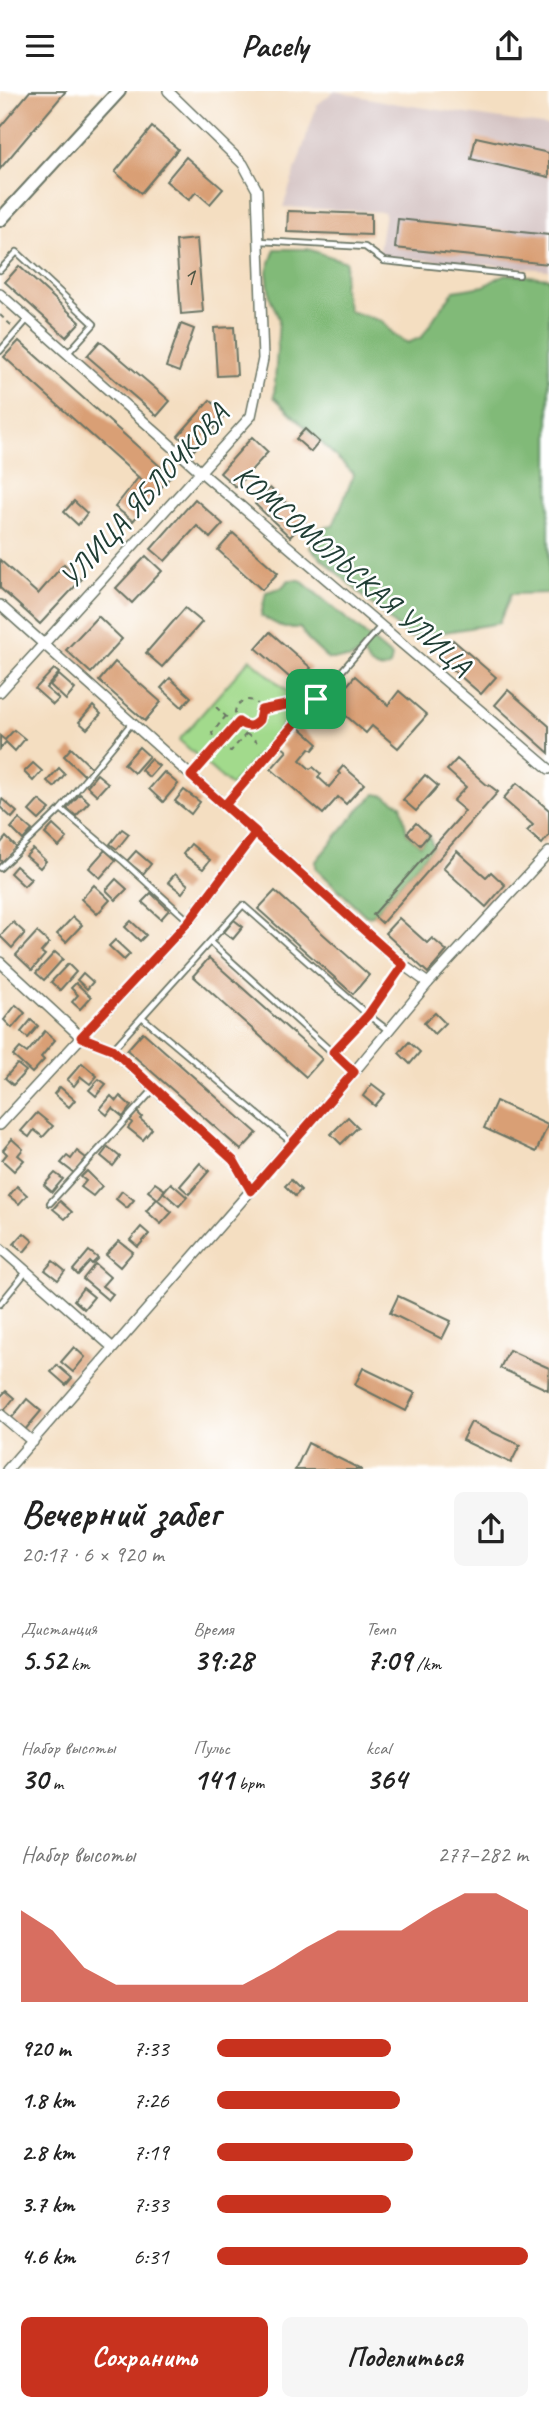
<!DOCTYPE html>
<html lang="ru">
<head>
<meta charset="utf-8">
<style>
  :root { --surface:#fff; --page:#f6f6f6; --text:#222; --muted:#767676; --accent:#c8321e }
  body { margin:0; font-family:Caveat,sans-serif; background:var(--page); color:var(--text); height:100vh; display:flex; flex-direction:column; font-size:26px; white-space:nowrap }
  * { box-sizing:border-box; margin:0 }
  p { font-size:23px; color:var(--muted) }
  .icon { flex:none; width:38px; height:38px; fill:none; stroke:currentColor; stroke-width:2; stroke-linecap:round; stroke-linejoin:round }
  .map { position:relative; height:1378px; overflow:hidden }
  .drawer { display:flex; flex-direction:column; background:var(--surface); flex:1 }
  .drawer>* { flex:none }
  .pin { position:absolute; display:grid; place-items:center; width:60px; height:60px; color:#fff; margin:-30px; border-radius:14px; box-shadow:0 4px 10px #0006 }
  .round { display:grid; place-items:center; flex:none; width:74px; height:74px; border-radius:10px; background:var(--page) }
  .overview { display:flex; align-items:center; justify-content:space-between; height:119px; padding:0 21px }
  h1 { font-size:38px; font-weight:700; line-height:52px }
  .metrics { display:grid; grid-template-columns:repeat(3,1fr); gap:10px; height:119px; padding:7px 21px }
  .metrics div { display:grid; align-content:center }
  .metrics b { font-size:30px; font-weight:700 }
  .metrics small { font-size:19px; font-weight:400 }
  .metrics p { font-size:19px }
  .chart { height:196px; padding:14px 21px }
  .chart p { display:flex; justify-content:space-between }
  .chart svg { width:100%; height:126px; margin-top:7px; fill:var(--accent); opacity:.7 }
  .primary-button { display:flex; gap:14px; margin-top:auto; padding:14px 21px }
  .primary-button a { flex:1; height:80px; border-radius:10px; background:var(--accent); color:#fff; font-size:28px; font-weight:700; line-height:80px; text-align:center }
  .primary-button a+a { background:var(--page); color:var(--text) }
  ul { padding:0 21px; list-style:none; font-size:23px }
  li { display:grid; grid-template-columns:112px 84px 1fr; align-items:center; height:52px }
  li i { height:18px; border-radius:9px; background:var(--accent) }
  header { display:flex; justify-content:space-between; align-items:center; height:91px; padding:0 21px; background:var(--surface); font-size:32px; font-weight:700 }
  .map>svg:first-child { display:block }
  .industrial { fill:#d1bfbf }
  .green { fill:#a2da8c; stroke:#608c60; stroke-width:2 }
  .forest { fill:#81ba78; stroke:#507c56; stroke-width:2 }
  .building { fill:#d99f75 }
  .lines { fill:none; stroke-linecap:round; stroke-linejoin:round }
  .lane-casing { stroke:#6a7565; stroke-width:8 }
  .street-casing { stroke:#6a7565; stroke-width:12 }
  .secondary-casing { stroke:#6a7565; stroke-width:16 }
  .path { stroke:#6a7565; stroke-width:2; stroke-dasharray:5 5; stroke-linecap:butt }
  .lane { stroke:#fff; stroke-width:4.5 }
  .street { stroke:#fff; stroke-width:9 }
  .secondary { stroke:#fff; stroke-width:12 }
  .route-casing { stroke:#fff; stroke-width:14 }
  .route { stroke:#c8321e; stroke-width:9 }
  .labels { text-anchor:middle; dominant-baseline:central; stroke-width:5; stroke-linejoin:round; paint-order:stroke }
  .number-label { font-size:26px; fill:#4e5644 }
  .street-label { font-size:30px; fill:#1f3d34; stroke:#fff }
</style>
</head>
<body>
<header><svg class="icon" aria-label="menu" viewBox="0 0 24 24"><path d="M4 6h16M4 12h16M4 18h16"/></svg>Pacely<svg class="icon" aria-label="share" viewBox="0 0 24 24"><path d="M12 15V3M7 8l5-5 5 5M5 13v7h14v-7"/></svg></header>
<div class="map">
<svg width="549" height="1379" viewBox="0 0 549 1379">
  <rect width="100%" height="100%" fill="#fff"/>
  <filter id="ink" filterUnits="userSpaceOnUse"><feTurbulence type="fractalNoise" baseFrequency=".0143" numOctaves="2"/><feDisplacementMap in="SourceGraphic" scale="14" xChannelSelector="R" yChannelSelector="G"/><feConvolveMatrix kernelMatrix="1 2 1 2 8 2 1 2 1" color-interpolation-filters="sRGB"/></filter>
  <filter id="wash" filterUnits="userSpaceOnUse"><feTurbulence type="fractalNoise" baseFrequency=".00686" numOctaves="4" result="noise"/><feDisplacementMap in="SourceGraphic" scale="28" xChannelSelector="R" yChannelSelector="G"/><feGaussianBlur stdDeviation="1.57" result="paint"/><feColorMatrix in="noise" values="0 0 0 0 0 0 0 0 0 0 0 0 0 0 0 0 0 1.4 0 .05"/><feComposite in="paint" operator="in"/></filter>
  <g filter="url(#wash)">
    <rect width="100%" height="100%" fill="#f4dec1"/>
    <path class="industrial" d="M334 0 392 12 549 35V179L378 165 385 121 283 116 317 14Z"/>
    <path class="green" d="M250 568 302 613 231 695 179 649Z"/>
    <g class="forest">
      <path d="M275 158H308L346 171 343 197 349 220 382 230 395 245 408 252 422 246 436 224 454 200 484 195 505 183 549 187V502L511 503 499 532 409 547 310 457 318 438 333 435 354 383 274 306 279 228 270 206 267 180Z"/>
      <path d="M289 489H300L392 566 390 575C378 583 367 573 363 561L350 568H328L309 550 300 537H284L261 525 266 501 281 497Z"/>
      <path d="M376 703 385 705 401 714 407 742 420 754 429 744 433 756 373 824 366 825 316 777V770L361 716Z"/>
    </g>
    <g id="blocks">
      <g class="building">
        <path d="M30 0H66L0 78V36Z"/>
        <path d="M152 36 178 58 141 102 115 81Z"/>
        <path d="M476 46 549 62V86L471 68Z"/>
        <path d="M186 66 223 98 210 113 196 101 189 109 166 90Z"/>
        <path d="M288 120 371 123V144L287 141Z"/>
        <path d="M398 128 549 144V173L395 157Z"/>
        <path d="M197 148 203 221 181 223 176 150Z"/>
        <path d="M19 175 80 231 66 246 5 191Z"/>
        <path d="M181 233 194 238 179 281 166 276Z"/>
        <path d="M234 236 237 284 217 285 214 237Z"/>
        <path d="M19 250 171 385 133 430 115 416 138 387 145 392 4 266Z"/>
        <path d="M100 250 170 310 157 325 87 265Z"/>
        <path d="M210 309 226 323 194 359 178 345Z"/>
        <path d="M305 338 319 351 311 361 296 348Z"/>
        <path d="M252 346 268 361 236 396 220 382Z"/>
        <path d="M270 397 305 430 290 446 255 413Z"/>
        <path d="M195 408 223 433 210 447 197 435 165 470 151 458Z"/>
        <path d="M74 410 87 422 78 434 64 421Z"/>
        <path d="M233 442 278 482 262 499 218 459Z"/>
        <path d="M146 465 162 480 132 512 116 497Z"/>
        <path d="M0 469 38 503 64 473 81 489 40 533 0 497Z"/>
        <path d="M185 517 202 531 162 576 146 562Z"/>
        <path d="M98 525 122 548 91 582 66 559Z"/>
        <path d="M270 541 311 577 297 593 256 557Z"/>
        <path d="M453 549 496 586 481 603 439 567Z"/>
        <path d="M115 571 161 611 145 630 99 590Z"/>
        <path d="M54 578 59 582 46 597 59 608 53 614 35 598Z"/>
        <path d="M59 584 75 598 66 609 50 594Z"/>
        <path d="M355 585 388 614 399 600 427 624 398 657 372 635 366 642 331 612 341 601 334 596 338 591 345 597Z"/>
        <path d="M170 587 191 606 182 616 161 597Z"/>
        <path d="M508 599 549 635V662L495 614Z"/>
        <path d="M93 615 101 623 87 638 79 631Z"/>
        <path d="M298 635 318 653 313 659 310 657 300 669 310 678 313 676 321 683 318 686 329 696 340 683 338 681 343 675 364 693 346 713 338 706 323 723 271 678 287 660 281 655Z"/>
        <path d="M14 639 25 648 15 660 6 651 0 658V645L5 649Z"/>
        <path d="M139 656 149 665 134 682 124 673Z"/>
        <path d="M71 657 93 678 86 686 64 665Z"/>
        <path d="M150 668 159 675 149 686 141 679Z"/>
        <path d="M457 668 488 695 489 694 498 701 382 832 373 824 465 720 453 710 466 696 447 679Z"/>
        <path d="M33 672 42 680 33 690 24 681Z"/>
        <path d="M59 677 65 683 54 696 47 690Z"/>
        <path d="M164 681 178 693 163 711 149 698Z"/>
        <path d="M97 683 108 692 97 704 87 695Z"/>
        <path d="M425 684 438 695 416 720 403 709Z"/>
        <path d="M517 692 549 719V744L542 753 527 740 533 734 503 708Z"/>
        <path d="M184 699 200 711 191 723 175 710Z"/>
        <path d="M80 703 89 711 76 725 67 717Z"/>
        <path d="M2 708 17 721 12 727 0 716Z"/>
        <path d="M39 709 50 718 39 729 29 720Z"/>
        <path d="M19 728 32 739 23 749 11 737Z"/>
        <path d="M416 732 429 744 420 754 407 742Z"/>
        <path d="M53 734 67 747 59 756 45 743Z"/>
        <path d="M122 738 129 743 117 758 110 753Z"/>
        <path d="M6 746 17 757 4 772 0 769V753Z"/>
        <path d="M191 753 210 769 203 778 183 763Z"/>
        <path d="M33 758 46 770 40 777 26 765Z"/>
        <path d="M105 759 116 769 100 787 89 777Z"/>
        <path d="M136 760 151 773 143 783 127 770Z"/>
        <path d="M457 760 486 786 491 781 505 794 486 816 443 777Z"/>
        <path d="M16 775 31 788 24 795 10 782Z"/>
        <path d="M175 783 188 794 182 802 168 791Z"/>
        <path d="M116 788 127 798 116 809 106 799Z"/>
        <path d="M94 794 110 809 97 823 81 808Z"/>
        <path d="M275 800 369 884 353 903 258 818Z"/>
        <path d="M151 802 169 819 161 828 142 811Z"/>
        <path d="M73 826 82 834 66 851 57 843Z"/>
        <path d="M399 827 427 852 432 847 447 860 428 882 385 842Z"/>
        <path d="M234 829 243 836 233 848 224 841Z"/>
        <path d="M131 830 146 844 140 850 125 836Z"/>
        <path d="M13 831 25 842 12 857 0 845Z"/>
        <path d="M37 841 49 852 41 861 45 864 32 879 16 864Z"/>
        <path d="M115 849 130 863 124 869 109 855Z"/>
        <path d="M55 861 63 868 44 889 36 882Z"/>
        <path d="M209 867 322 968 306 986 193 885Z"/>
        <path d="M68 873 76 881 60 899 51 891Z"/>
        <path d="M83 882 93 891 87 898 77 889Z"/>
        <path d="M76 892 91 906 80 918 72 911 78 904 71 897Z"/>
        <path d="M16 914 25 922 12 937 4 929Z"/>
        <path d="M435 922 445 932 434 943 424 932Z"/>
        <path d="M31 929 38 935 28 947 21 941Z"/>
        <path d="M45 940 55 949 41 966 44 969 32 982 13 965 20 957 27 962Z"/>
        <path d="M143 941 257 1042 241 1059 127 959Z"/>
        <path d="M409 951 420 961 410 973 399 962Z"/>
        <path d="M82 972 97 985 90 993 81 986 74 995 67 989Z"/>
        <path d="M17 973 26 980 13 994 5 987Z"/>
        <path d="M99 988 106 993 96 1005 89 999Z"/>
        <path d="M372 993 385 1003 375 1015 363 1005Z"/>
        <path d="M60 996 75 1009 69 1016 54 1003Z"/>
        <path d="M111 1005 116 1010 120 1005 131 1015 123 1026 112 1017 107 1024 100 1018Z"/>
        <path d="M496 1010 548 1034 536 1061 484 1037Z"/>
        <path d="M137 1021 142 1026 140 1028 152 1038 143 1049 128 1037 132 1032 130 1029Z"/>
        <path d="M37 1022 53 1035 43 1046 34 1039 29 1046 21 1040Z"/>
        <path d="M348 1026 358 1036 341 1053 331 1043Z"/>
        <path d="M12 1048 23 1058 18 1064 24 1069 14 1080 2 1069 7 1063 3 1059Z"/>
        <path d="M108 1056 120 1066 113 1075 101 1065Z"/>
        <path d="M77 1060 86 1067 74 1082 61 1072 67 1065 71 1068Z"/>
        <path d="M200 1072 209 1080 189 1103 180 1095Z"/>
        <path d="M87 1080 102 1095 93 1105 81 1096 86 1090 81 1086Z"/>
        <path d="M55 1082 63 1088 52 1101 44 1094Z"/>
        <path d="M291 1089 301 1099 295 1105 285 1095Z"/>
        <path d="M155 1092 165 1099 158 1108 148 1100Z"/>
        <path d="M171 1092 187 1106 179 1115 163 1101Z"/>
        <path d="M17 1095 27 1104 19 1113 9 1105Z"/>
        <path d="M122 1100 134 1109 127 1117 116 1108Z"/>
        <path d="M157 1108 172 1121 161 1133 146 1120Z"/>
        <path d="M60 1110 72 1121 65 1128 53 1118Z"/>
        <path d="M141 1136 149 1143 138 1156 130 1149Z"/>
        <path d="M24 1142 33 1150 24 1161 14 1153Z"/>
        <path d="M119 1150 133 1161 120 1176 106 1164Z"/>
        <path d="M89 1160 98 1167 92 1173 90 1171 78 1184 73 1179Z"/>
        <path d="M53 1170 65 1180 58 1189 45 1179Z"/>
        <path d="M95 1173 110 1186 102 1195 113 1203 108 1209 83 1188Z"/>
        <path d="M83 1197 94 1206 84 1218 74 1209Z"/>
        <path d="M398 1205 451 1230 442 1248 390 1222Z"/>
        <path d="M74 1256 85 1266 73 1281 61 1271Z"/>
        <path d="M509 1259 549 1277 548 1299 500 1277Z"/>
        <path d="M57 1274 72 1287 66 1294 51 1281Z"/>
        <path d="M363 1277 415 1302 406 1320 355 1294Z"/>
        <path d="M6 1300 14 1307 3 1321 0 1318V1306Z"/>
        <path d="M27 1308 41 1320 24 1340 10 1329Z"/>
        <path d="M471 1331 520 1354 511 1372 462 1349Z"/>
        <path d="M308 1352 362 1379H295Z"/>
      </g>
    </g>
  </g>
  <g filter="url(#ink)">
    <use href="#blocks" fill-opacity="0" stroke="#6a7565" stroke-width="2"/>
    <g class="lines">
      <defs>
        <g id="lane">
          <path d="M260 150 365 156 384 170 519 184"/>
          <path d="M0 179 17 161 94 233 67 263"/>
          <path d="M0 260 27 229"/>
          <path d="M225 714 381 535"/>
          <path d="M61 718 124 771 189 830"/>
          <path d="M0 777 61 718 131 633"/>
          <path d="M210 851 354 981"/>
          <path d="M142 926 291 1051"/>
          <path d="M113 958 243 814 368 924 389 940"/>
          <path d="M333 961 368 924 402 874"/>
          <path d="M50 1112 154 998"/>
          <path d="M0 1213 26 1181"/>
        </g>
        <g id="street">
          <path d="M0 203 202 382 549 678"/>
          <path d="M0 514 403 874 428 892"/>
          <path d="M0 601 251 325 263 268 257 99 243 73 168 0"/>
          <path d="M0 871 81 946 112 958 155 998 234 1070 251 1100"/>
          <path d="M0 1034 189 830 256 741"/>
          <path d="M0 1157 112 1256"/>
          <path d="M0 1323 33 1351"/>
          <path d="M7 1379 354 981 428 892 549 761"/>
        </g>
        <path id="secondary" d="M0 129 119 0"/>
      </defs>
      <use href="#lane" class="lane-casing"/>
      <use href="#street" class="street-casing"/>
      <use href="#secondary" class="secondary-casing"/>
      <g class="path">
        <path d="M0 224 12 235"/>
        <circle cx="248" cy="622" r="13"/>
        <path d="M216 616 236 635 257 651"/>
        <path d="M262 619 304 610"/>
        <path d="M226 625 212 642 217 657 231 660 246 643"/>
        <path d="M197 679 239 631"/>
      </g>
      <use href="#lane" class="lane"/>
      <use href="#street" class="street"/>
      <use href="#secondary" class="secondary"/>
    </g>
  </g>
  <g class="lines" filter="url(#ink)">
    <defs>
      <path id="route" d="M316 608 261 619 259 629C253 636 247 637 239 631L191 685 403 874 368 924 333 961 354 981 251 1100 234 1070 112 958 81 946 189 830 256 741 225 714 316 608"/>
    </defs>
    <use href="#route" class="route-casing"/>
    <use href="#route" class="route"/>
  </g>
  <g class="labels">
    <g class="number-label">
      <text x="189" y="185">1</text>
    </g>
    <g class="street-label">
      <text transform="translate(144 405) rotate(-48)">УЛИЦА ЯБЛОЧКОВА</text>
      <text transform="translate(353 479) rotate(41)">КОМСОМОЛЬСКАЯ УЛИЦА</text>
    </g>
  </g>
</svg>
<div class="pin" style="left:316px;top:608px;background:#1e9e55"><svg class="icon" aria-label="arrive" viewBox="0 0 24 24"><path d="M6 21V4h12l-3 4 3 4H6"/></svg></div>
</div>
<section class="drawer">
<div class="overview"><div><h1>Вечерний забег</h1><p>20:17 · 6 × 920 m</p></div><a class="round"><svg class="icon" aria-label="share" viewBox="0 0 24 24"><path d="M12 15V3M7 8l5-5 5 5M5 13v7h14v-7"/></svg></a></div>
<div class="metrics">
<div><p>Дистанция</p><b>5.52<small> km</small></b></div>
<div><p>Время</p><b>39:28</b></div>
<div><p>Темп</p><b>7:09<small> /km</small></b></div>
</div>
<div class="metrics">
<div><p>Набор высоты</p><b>30<small> m</small></b></div>
<div><p>Пульс</p><b>141<small> bpm</small></b></div>
<div><p>kcal</p><b>364</b></div>
</div>
<div class="chart"><p><span>Набор высоты</span>277–282 m</p>
<svg viewBox="0 0 160 44" preserveAspectRatio="none"><path d="M0 44V12L10 19L20 32L30 38L40 38L50 38L60 38L70 38L80 32L90 25L100 19L110 19L120 19L130 12L140 6L150 6L160 12V44z"/></svg>
</div>
<ul>
<li><b>920 m</b>7:33<i style="width:56%"></i></li>
<li><b>1.8 km</b>7:26<i style="width:59%"></i></li>
<li><b>2.8 km</b>7:19<i style="width:63%"></i></li>
<li><b>3.7 km</b>7:33<i style="width:56%"></i></li>
<li><b>4.6 km</b>6:31<i style="width:100%"></i></li>
</ul>
<div class="primary-button"><a>Сохранить</a><a>Поделиться</a></div>
</section>
</body>
</html>
